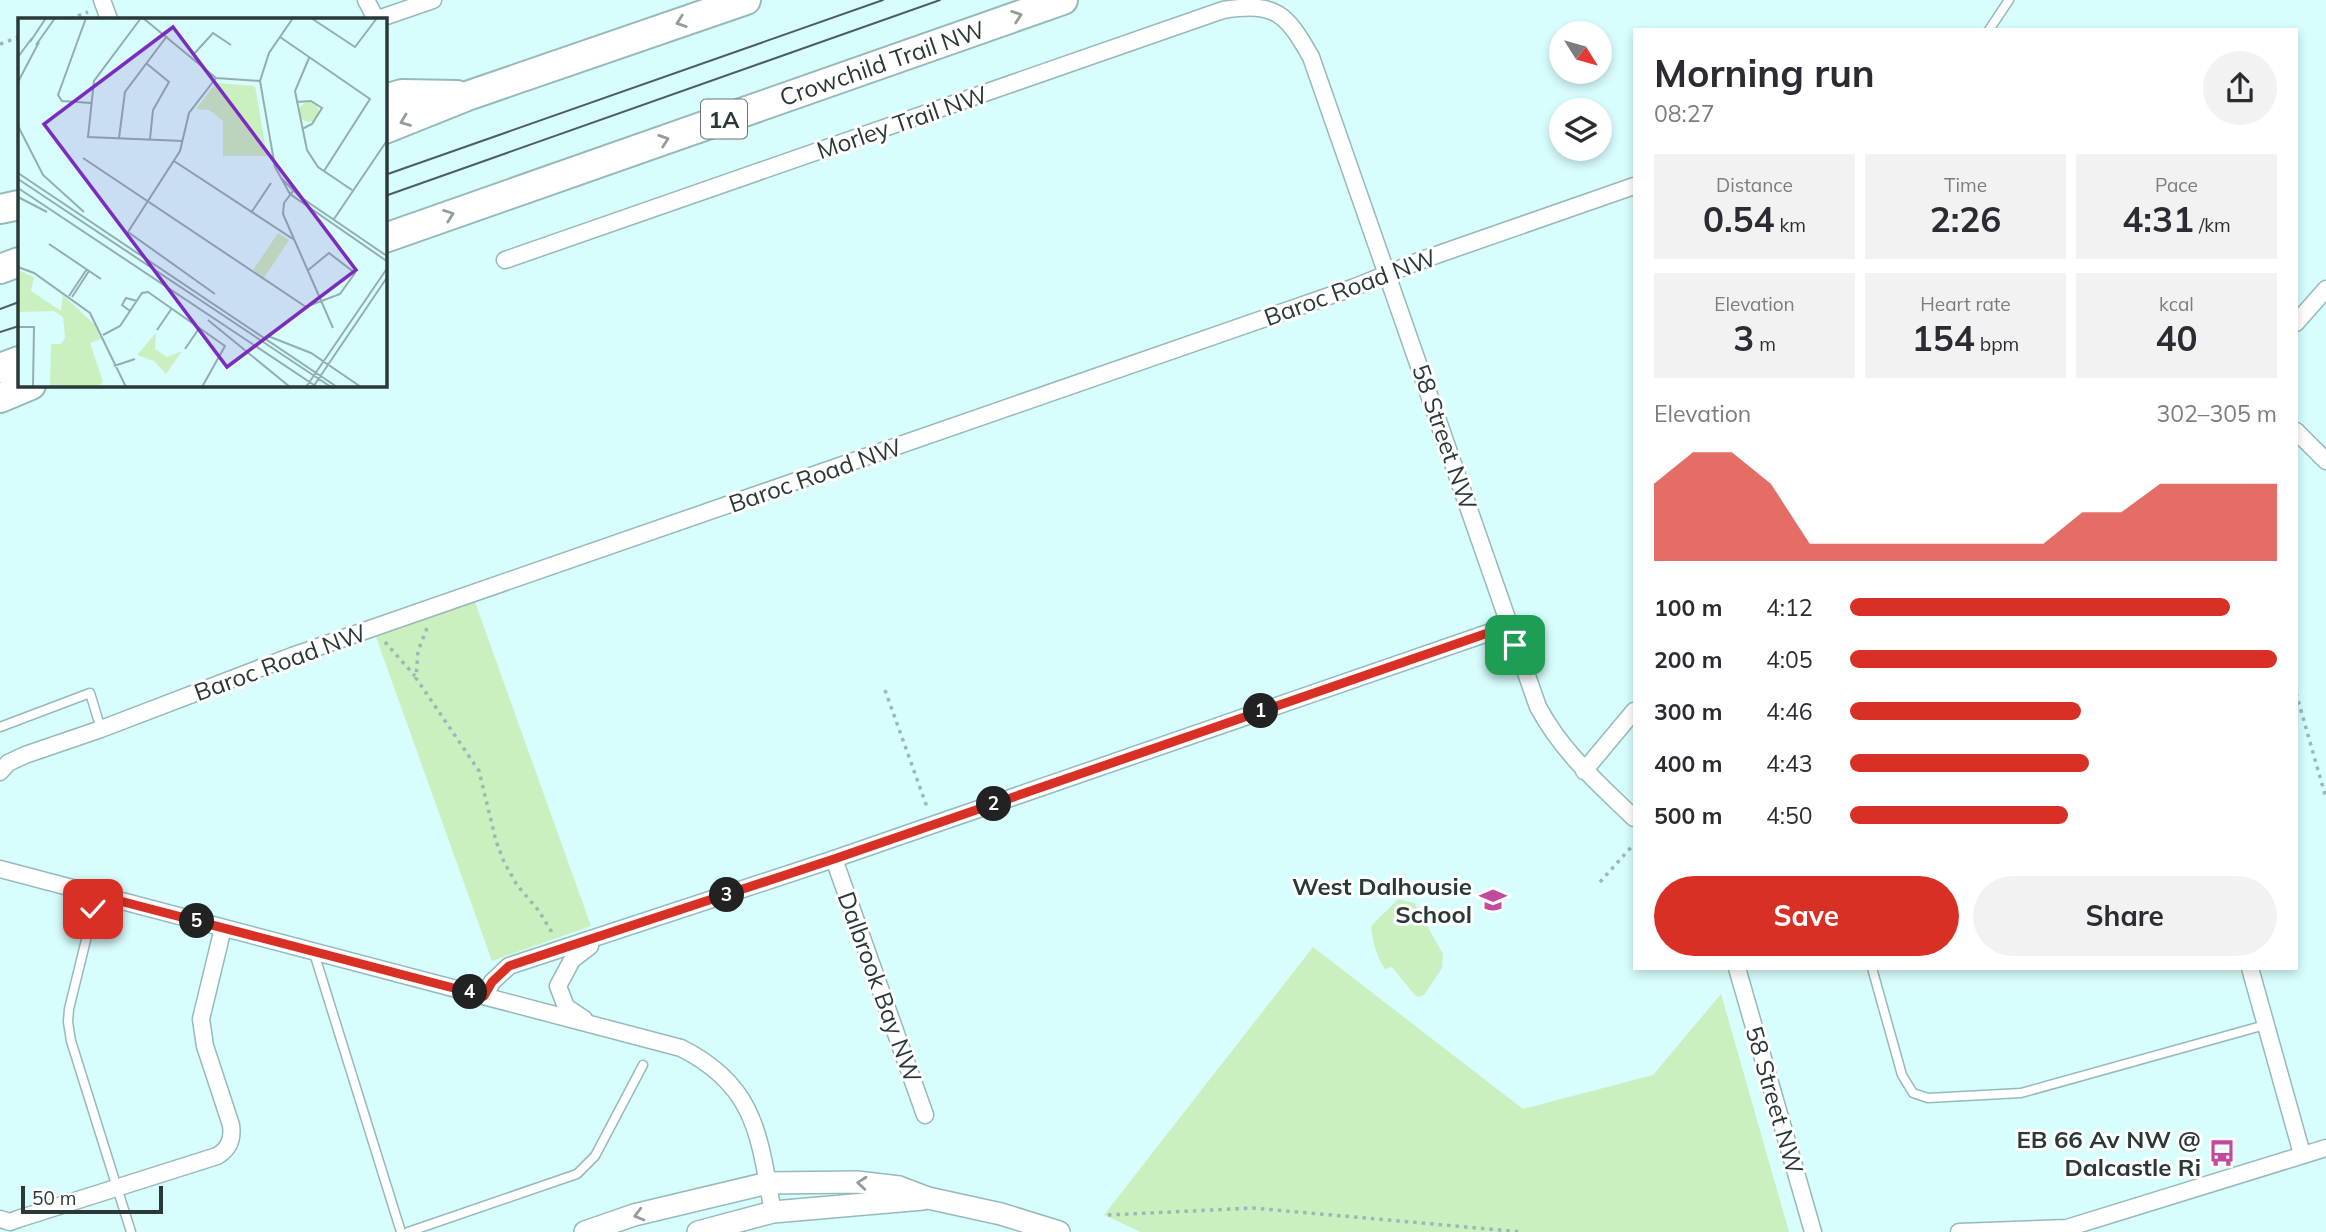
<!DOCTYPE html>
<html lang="en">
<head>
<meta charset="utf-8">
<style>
  :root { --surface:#fff; --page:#f2f2f3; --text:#2b2b33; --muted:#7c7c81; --accent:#d93025 }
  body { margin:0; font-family:Mulish,sans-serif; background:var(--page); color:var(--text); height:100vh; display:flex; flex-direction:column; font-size:26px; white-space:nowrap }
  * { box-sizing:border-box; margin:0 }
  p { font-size:23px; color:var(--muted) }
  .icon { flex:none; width:38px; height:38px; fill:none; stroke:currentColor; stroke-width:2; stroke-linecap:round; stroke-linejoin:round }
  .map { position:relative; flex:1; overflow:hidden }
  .panel { position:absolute; left:1633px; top:28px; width:665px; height:942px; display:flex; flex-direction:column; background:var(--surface); border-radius:0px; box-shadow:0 4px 10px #0003 }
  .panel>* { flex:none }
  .needle { width:46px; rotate:127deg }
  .fabs { position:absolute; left:1549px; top:21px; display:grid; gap:14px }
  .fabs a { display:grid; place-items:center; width:63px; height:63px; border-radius:50%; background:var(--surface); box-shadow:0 4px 10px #0003; font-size:35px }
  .scale { position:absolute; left:21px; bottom:18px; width:142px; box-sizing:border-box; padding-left:7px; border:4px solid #2a3838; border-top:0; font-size:19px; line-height:24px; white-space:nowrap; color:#2a3838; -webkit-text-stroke:5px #fff; paint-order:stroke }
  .pin { position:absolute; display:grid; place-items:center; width:60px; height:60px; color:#fff; margin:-30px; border-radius:14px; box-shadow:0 4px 10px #0006 }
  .km { position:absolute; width:35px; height:35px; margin:-18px; border-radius:50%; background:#222; color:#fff; font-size:19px; line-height:35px; text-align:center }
  .round { display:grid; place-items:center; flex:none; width:74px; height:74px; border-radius:37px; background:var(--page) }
  .head { display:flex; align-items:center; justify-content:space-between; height:119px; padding:0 21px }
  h1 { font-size:38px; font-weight:700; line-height:52px }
  .figures { display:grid; grid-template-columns:repeat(3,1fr); gap:10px; height:119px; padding:7px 21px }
  .figures div { display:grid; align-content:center; border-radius:0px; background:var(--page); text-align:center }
  .figures b { font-size:35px; font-weight:700 }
  .figures small { font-size:19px; font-weight:400 }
  .figures p { font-size:19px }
  .chart { height:196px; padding:14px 21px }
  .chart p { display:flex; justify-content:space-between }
  .chart svg { width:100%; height:126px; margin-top:7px; fill:var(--accent); opacity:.7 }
  .primary-button { display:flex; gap:14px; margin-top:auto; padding:14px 21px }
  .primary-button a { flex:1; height:80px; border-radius:42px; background:var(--accent); color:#fff; font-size:28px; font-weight:700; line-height:80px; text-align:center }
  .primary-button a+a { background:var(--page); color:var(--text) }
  ul { padding:0 21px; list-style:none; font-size:23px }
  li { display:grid; grid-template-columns:112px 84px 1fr; align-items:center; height:52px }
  li i { height:18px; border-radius:9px; background:var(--accent) }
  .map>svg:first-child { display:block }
  .green { fill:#c9f0be }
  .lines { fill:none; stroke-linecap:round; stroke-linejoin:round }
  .lane-casing { stroke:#96b9ba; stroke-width:11 }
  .street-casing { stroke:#96b9ba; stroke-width:19 }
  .secondary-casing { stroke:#96b9ba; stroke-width:24 }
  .highway-casing { stroke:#96b9ba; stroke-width:32 }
  .path { stroke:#9bb8b8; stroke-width:3.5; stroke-dasharray:3.5 5; stroke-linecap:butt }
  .lane { stroke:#fff; stroke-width:8 }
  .street { stroke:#fff; stroke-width:16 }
  .secondary { stroke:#fff; stroke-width:21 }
  .highway { stroke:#fff; stroke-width:28 }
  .tram { stroke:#4c5f5f; stroke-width:2 }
  .oneway { stroke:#949c9c }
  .route-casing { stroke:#fff; stroke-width:14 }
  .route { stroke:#d93025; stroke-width:9 }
  .labels { text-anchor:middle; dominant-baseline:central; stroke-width:6; stroke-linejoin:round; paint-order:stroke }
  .shield { fill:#fff; stroke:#6a7474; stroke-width:2 }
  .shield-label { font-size:23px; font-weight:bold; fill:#2a3838 }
  .street-label { font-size:24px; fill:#2a3838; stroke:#fff }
  .poi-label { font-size:24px; font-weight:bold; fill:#2a3838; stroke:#fff; text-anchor:end }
  .inset-road { fill:none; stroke:#92aeae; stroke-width:2 }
  .view { fill:#7b2cbf; fill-opacity:0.15; stroke:#7b2cbf; stroke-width:3.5 }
  .inset-edge { fill:none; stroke:#2a3838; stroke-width:3.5 }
</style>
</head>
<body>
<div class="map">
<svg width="2326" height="1232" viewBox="0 0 2326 1232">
  <rect width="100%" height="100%" fill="#d8fdfd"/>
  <g class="green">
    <path d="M475 602 591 926 492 961 376 637Z"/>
    <path d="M1398 899 1414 903 1443 954 1442 968 1424 995 1418 997 1415 995 1392 967 1385 969C1376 955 1373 943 1371 927 1379 916 1389 910 1398 899Z"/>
    <path d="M1313 947 1523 1109 1653 1075 1721 994 1789 1232H1141L1104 1215Z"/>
  </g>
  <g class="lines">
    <defs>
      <g id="lane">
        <path d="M1989 30 2009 0"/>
        <path d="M0 727 90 693 101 729"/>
        <path d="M97 895 69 1009 68 1022 71 1041 131 1232"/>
        <path d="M314 953 401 1232"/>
        <path d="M1872 968 1902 1075 1913 1093 1928 1098 2021 1093 2265 1025"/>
        <path d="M408 1232 577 1174 595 1156 643 1065"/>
      </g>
      <g id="street">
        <path d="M102 0 109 19"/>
        <path d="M366 0 376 19"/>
        <path d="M378 19 433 0"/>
        <path d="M505 260 1223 10C1276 2 1286 13 1311 57L1538 707C1563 753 1597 782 1634 818"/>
        <path d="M2296 323 2326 289"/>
        <path d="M2296 431 2326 461"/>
        <path d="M1584 771 1634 711"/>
        <path d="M0 772 8 763 25 755 101 729 292 656 1355 287 1419 261 1634 186"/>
        <path d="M834 859 925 1115"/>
        <path d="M0 869 681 1048C757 1086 759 1137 773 1212"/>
        <path d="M1737 968 1813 1232"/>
        <path d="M2250 968 2302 1154"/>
        <path d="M484 996 492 982 509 966 834 859 1508 626"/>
        <path d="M584 1019 566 1007 558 986 572 960 590 946"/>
        <path d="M0 1219 10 1222 18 1219 217 1156C229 1149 233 1139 231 1125L205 1046 201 1019 223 928"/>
        <path d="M1959 1232 2067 1228 2326 1148"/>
      </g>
      <g id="secondary">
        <path d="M585 1232 634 1215 768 1183 857 1182 899 1187 928 1198 1001 1214 1059 1232"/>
        <path d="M698 1232 773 1212 923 1199"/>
      </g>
      <g id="highway">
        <path d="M385 99 402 94 457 95"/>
        <path d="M385 129 470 95 746 0"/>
        <path d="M0 209 19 205"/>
        <path d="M385 238 1063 0"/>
        <path d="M0 269 19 262"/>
        <path d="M0 368 19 361"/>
        <path d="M0 398 31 385"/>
      </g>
    </defs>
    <use href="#lane" class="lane-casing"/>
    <use href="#street" class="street-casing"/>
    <use href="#secondary" class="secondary-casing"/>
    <use href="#highway" class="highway-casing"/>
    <g class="path">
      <path d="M70 19 88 12"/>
      <path d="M0 44 19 37"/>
      <path d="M427 628 418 651 416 678 479 771 496 841 504 862 517 885 539 911 554 936"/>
      <path d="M385 642 415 676"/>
      <path d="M885 690 927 807"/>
      <path d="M2296 693 2326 798"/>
      <path d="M1600 882 1634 844"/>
      <path d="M1108 1215 1253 1208 1522 1232"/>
    </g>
    <use href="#lane" class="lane"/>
    <use href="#street" class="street"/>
    <use href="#secondary" class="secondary"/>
    <use href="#highway" class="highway"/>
    <g class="tram">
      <path d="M385 175 883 0"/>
      <path d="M385 196 940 0"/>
      <path d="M0 309 19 302"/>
      <path d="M0 332 19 326"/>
    </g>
  </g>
  <defs><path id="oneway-chevron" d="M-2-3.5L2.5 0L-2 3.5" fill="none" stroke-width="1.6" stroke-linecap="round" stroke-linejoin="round" transform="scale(1.75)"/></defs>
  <g class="oneway">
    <use href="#oneway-chevron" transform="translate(1017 16) rotate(-19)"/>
    <use href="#oneway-chevron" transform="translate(681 22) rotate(161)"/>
    <use href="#oneway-chevron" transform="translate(405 121) rotate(159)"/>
    <use href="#oneway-chevron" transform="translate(664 140) rotate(-19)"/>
    <use href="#oneway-chevron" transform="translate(449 215) rotate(-20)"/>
    <use href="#oneway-chevron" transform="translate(862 1183) rotate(-175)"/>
    <use href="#oneway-chevron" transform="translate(639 1215) rotate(165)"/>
  </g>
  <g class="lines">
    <defs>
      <path id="route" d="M93 909 97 895 484 996 492 982 509 966 834 859 1508 626 1515 645"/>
    </defs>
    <use href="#route" class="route-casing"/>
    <use href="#route" class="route"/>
  </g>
  <defs>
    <symbol id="school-bare" viewBox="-9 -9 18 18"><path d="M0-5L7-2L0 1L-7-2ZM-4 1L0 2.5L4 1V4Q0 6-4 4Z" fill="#c1499e" stroke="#fff" stroke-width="2.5" paint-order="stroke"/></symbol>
    <symbol id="bus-bare" viewBox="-9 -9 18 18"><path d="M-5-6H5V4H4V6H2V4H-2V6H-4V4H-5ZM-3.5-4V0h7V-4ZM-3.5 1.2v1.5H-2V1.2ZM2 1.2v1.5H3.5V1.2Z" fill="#c1499e" stroke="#fff" stroke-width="2.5" paint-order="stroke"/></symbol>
  </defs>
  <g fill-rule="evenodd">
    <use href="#school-bare" x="1474" y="881" width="38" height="38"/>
    <use href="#bus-bare" x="2203" y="1134" width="38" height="38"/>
  </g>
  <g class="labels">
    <rect class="shield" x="701" y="99.5" width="46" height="39" rx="5"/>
    <g class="shield-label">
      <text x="724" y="119">1A</text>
    </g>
    <g class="street-label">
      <text transform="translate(882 63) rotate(-19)">Crowchild Trail NW</text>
      <text transform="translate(902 122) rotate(-19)">Morley Trail NW</text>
      <text transform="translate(1350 287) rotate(-20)">Baroc Road NW</text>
      <text transform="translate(1445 437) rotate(71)">58 Street NW</text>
      <text transform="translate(815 475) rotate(-19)">Baroc Road NW</text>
      <text transform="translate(280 662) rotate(-20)">Baroc Road NW</text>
      <text transform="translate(880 987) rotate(70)">Dalbrook Bay NW</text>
      <text transform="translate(1775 1100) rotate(74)">58 Street NW</text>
    </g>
    <g class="poi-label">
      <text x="1472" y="886">West Dalhousie<tspan x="1472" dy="28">School</tspan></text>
      <text x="2201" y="1139">EB 66 Av NW @<tspan x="2201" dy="28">Dalcastle Ri</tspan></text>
    </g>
  </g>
  <g transform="translate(18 18)">
    <rect width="369" height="369" fill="#d8fdfd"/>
    <path d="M198 65 237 68 249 138H205V103L191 92 178 91ZM281 94a10 10 0 1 1 20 0a10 10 0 1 1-20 0ZM260 215 271 222 246 260 235 252ZM0 252 16 259 13 273 43 293 45 277 77 307 83 321 72 325 85 364 80 369H32L33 326H43L47 320 45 299 36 293 0 294ZM138 315 137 331 149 339 164 333 148 356 136 343 119 337Z" fill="#c9f0be"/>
    <path class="inset-road" d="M68 0 40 77 44 83 73 85M123 0 76 63 70 119 165 123M125 0 198 60 242 63M275 0 251 35 242 63 257 149 272 176 370 244M293 0 337 29 359 0M262 19 352 81 306 153M12 24 28 0M18 27 37 0M175 37 195 15 213 27M0 39 14 20M291 40 277 73 289 132 300 149 334 172M128 45 151 64 135 92 132 121M0 64 21 24M278 84 293 83 304 90 294 106 284 111M0 108 25 157 66 194M101 120 107 74 149 18M65 140 288 289 322 276 337 255 311 235 289 253M156 143 275 221M0 155 319 369M263 160 281 178 369 238M0 161 313 369M0 170 299 369M275 173 266 185 265 196 315 310M0 179 29 194M233 195 253 165M316 201 370 121M31 226 83 261M0 249 16 255 72 295 108 369M197 276 110 214 162 133 171 95 198 60M51 278 69 251M54 279 71 253M112 293 104 287 108 280 119 283M190 302 272 369M0 309H16L15 369M139 312 154 290M85 317 102 308 124 275 130 274 207 328 184 369M250 318 293 335 343 369M167 331 182 309M96 348 117 341M288 369 370 249M295 369 370 258"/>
    <path class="view" d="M155 9 338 252 209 349 26 106Z"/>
    <rect width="369" height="369" class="inset-edge"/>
  </g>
</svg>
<div class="fabs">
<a><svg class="needle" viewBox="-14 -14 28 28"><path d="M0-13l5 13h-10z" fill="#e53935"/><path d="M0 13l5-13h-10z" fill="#7c7c81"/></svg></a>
<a><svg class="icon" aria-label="layers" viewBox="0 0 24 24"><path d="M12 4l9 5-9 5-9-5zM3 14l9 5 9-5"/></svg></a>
</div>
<div class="scale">50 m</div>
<div class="pin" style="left:1515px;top:645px;background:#1e9e55"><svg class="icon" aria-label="arrive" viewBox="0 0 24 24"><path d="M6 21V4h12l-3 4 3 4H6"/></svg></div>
<div class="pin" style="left:93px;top:909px;background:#d93025"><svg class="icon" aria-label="check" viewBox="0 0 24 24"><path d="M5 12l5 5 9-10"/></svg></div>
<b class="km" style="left:1261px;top:711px">1</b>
<b class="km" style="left:994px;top:804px">2</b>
<b class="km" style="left:727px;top:895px">3</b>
<b class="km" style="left:470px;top:992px">4</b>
<b class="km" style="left:197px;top:921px">5</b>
<section class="panel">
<div class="head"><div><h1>Morning run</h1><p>08:27</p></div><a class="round"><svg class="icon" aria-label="share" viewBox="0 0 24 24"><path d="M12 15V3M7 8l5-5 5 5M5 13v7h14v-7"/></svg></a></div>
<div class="figures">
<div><p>Distance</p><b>0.54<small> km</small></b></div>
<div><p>Time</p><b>2:26</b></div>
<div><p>Pace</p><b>4:31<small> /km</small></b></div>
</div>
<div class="figures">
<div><p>Elevation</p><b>3<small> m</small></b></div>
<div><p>Heart rate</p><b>154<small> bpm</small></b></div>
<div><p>kcal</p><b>40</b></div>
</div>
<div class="chart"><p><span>Elevation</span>302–305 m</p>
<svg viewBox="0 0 160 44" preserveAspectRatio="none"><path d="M0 44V17L10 6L20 6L30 17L40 38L50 38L60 38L70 38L80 38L90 38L100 38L110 27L120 27L130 17L140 17L150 17L160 17V44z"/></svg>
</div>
<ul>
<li><b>100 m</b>4:12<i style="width:89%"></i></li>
<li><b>200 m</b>4:05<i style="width:100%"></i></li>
<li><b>300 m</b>4:46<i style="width:54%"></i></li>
<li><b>400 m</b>4:43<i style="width:56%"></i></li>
<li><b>500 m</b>4:50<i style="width:51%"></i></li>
</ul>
<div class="primary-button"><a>Save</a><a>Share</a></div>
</section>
</div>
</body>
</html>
